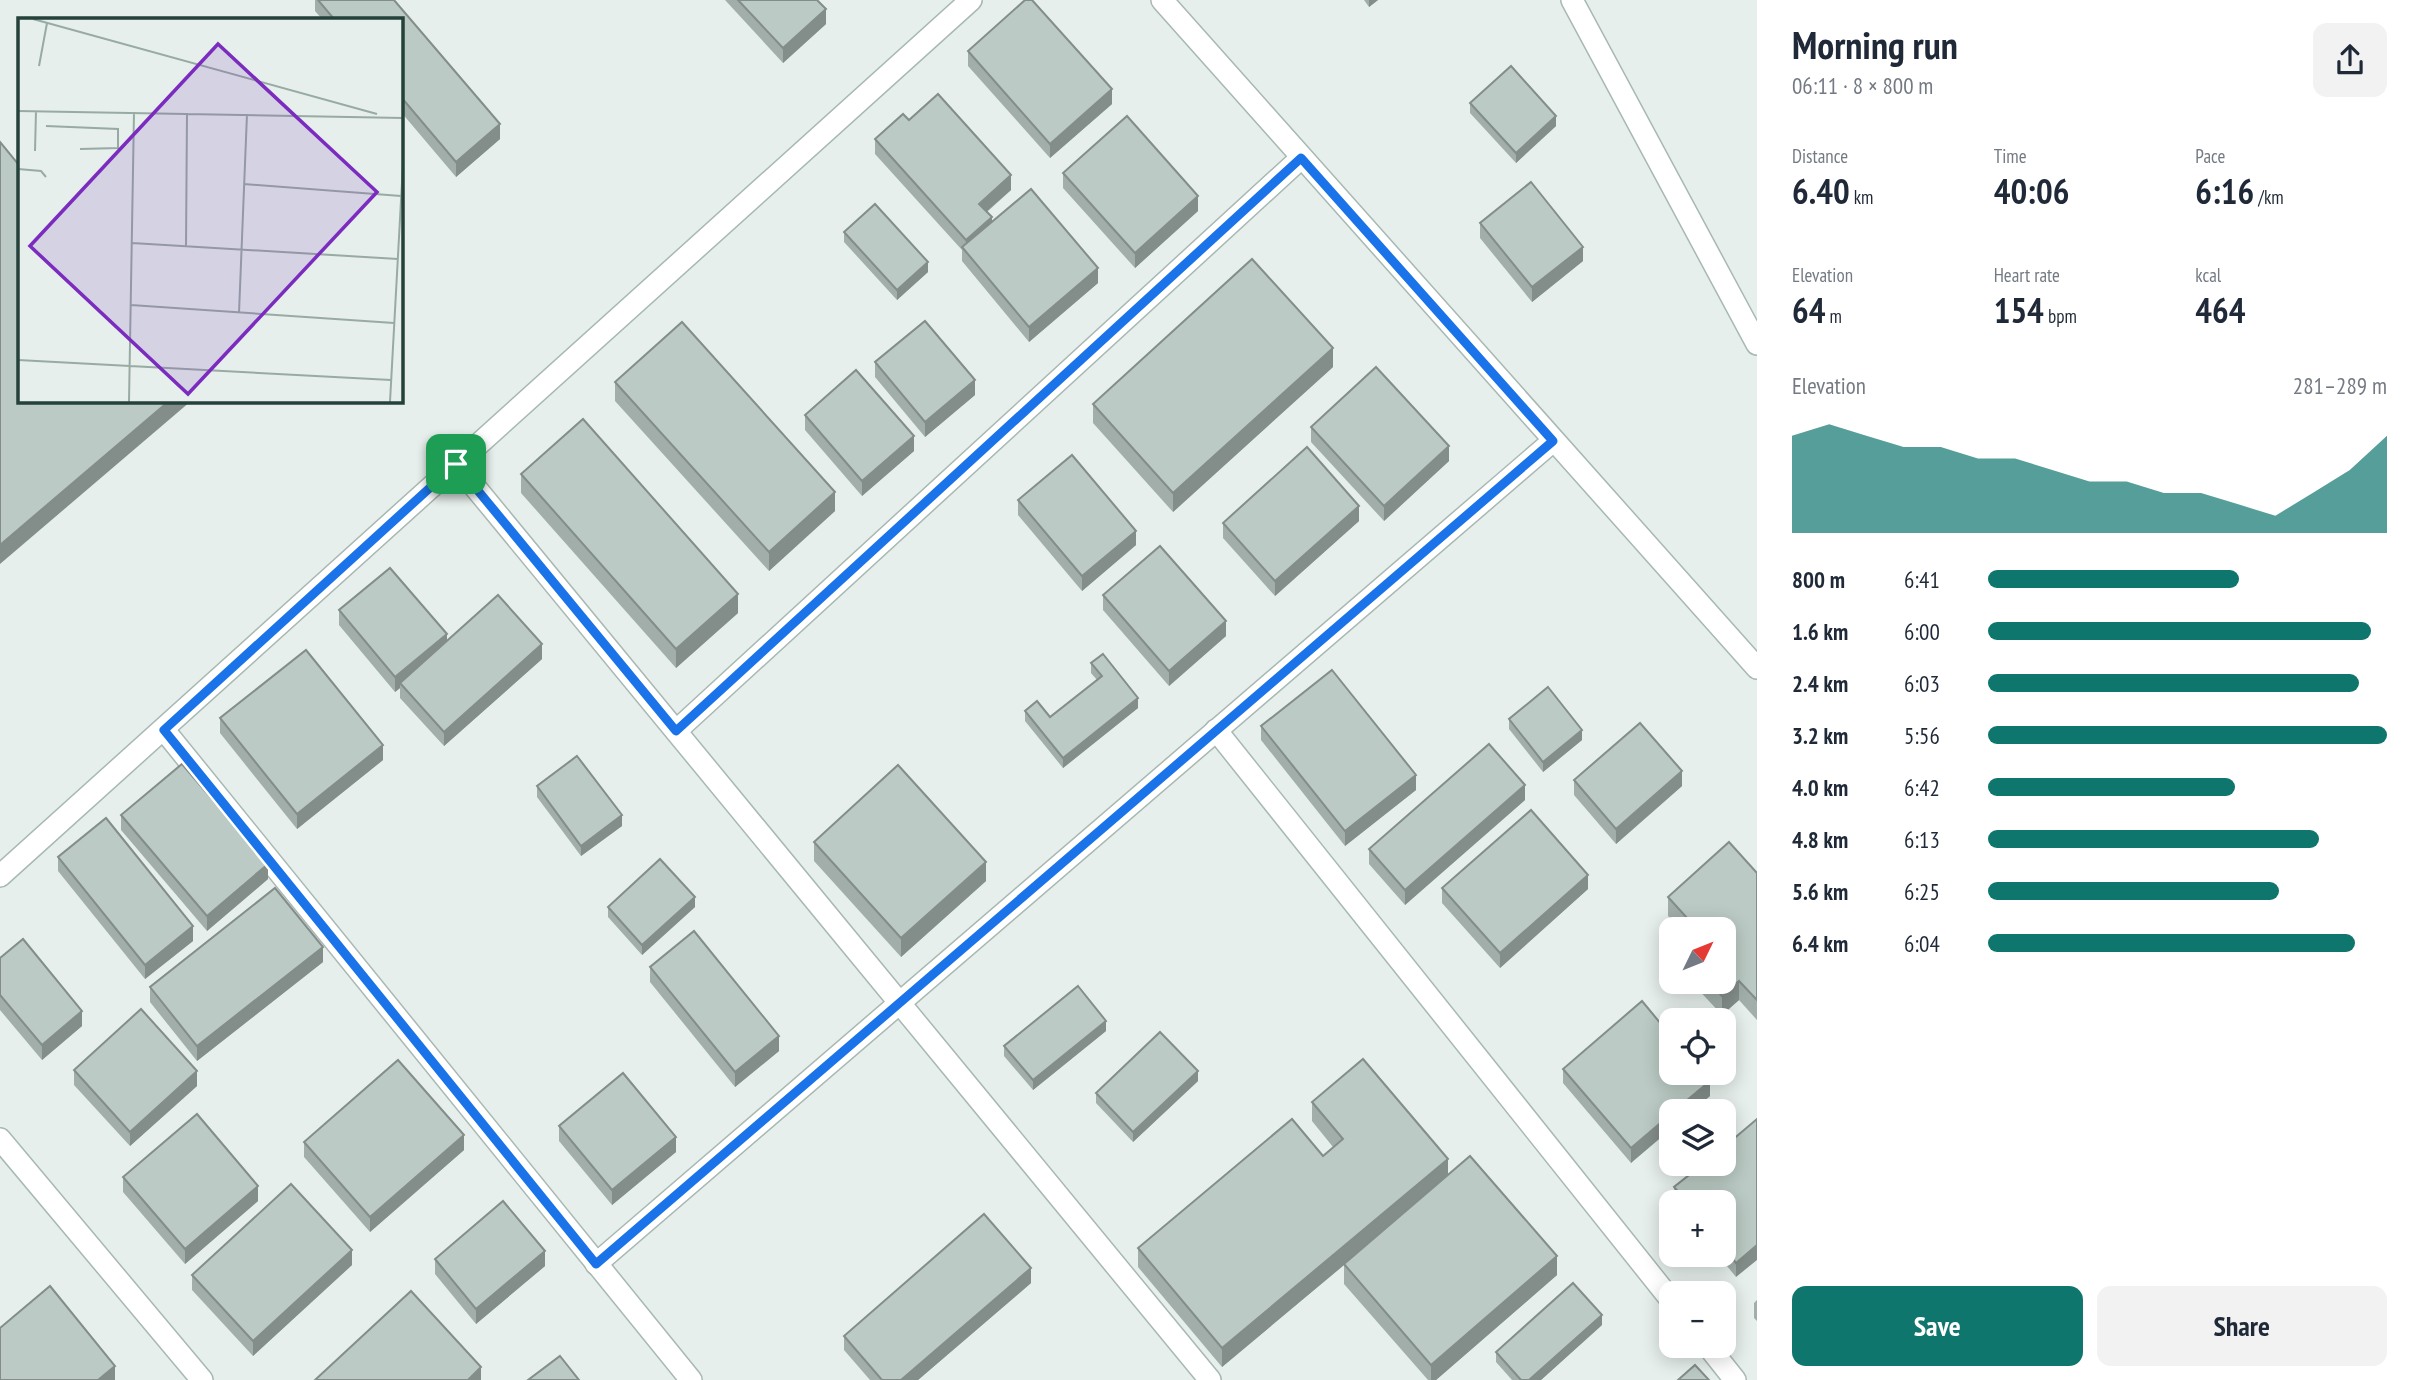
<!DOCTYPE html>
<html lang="en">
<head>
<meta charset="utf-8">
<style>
  :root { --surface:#fff; --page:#f2f2f3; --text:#1f2937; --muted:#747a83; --accent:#0f766e }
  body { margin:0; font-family:"PT Sans Narrow",sans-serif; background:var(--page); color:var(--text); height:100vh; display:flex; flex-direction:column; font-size:26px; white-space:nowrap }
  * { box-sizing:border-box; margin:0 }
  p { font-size:23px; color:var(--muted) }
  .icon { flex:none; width:38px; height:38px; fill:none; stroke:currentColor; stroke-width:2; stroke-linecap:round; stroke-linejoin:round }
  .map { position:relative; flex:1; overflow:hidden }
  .panel { display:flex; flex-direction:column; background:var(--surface); width:665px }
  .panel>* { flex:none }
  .needle { width:46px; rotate:47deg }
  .controls { position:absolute; left:1659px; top:917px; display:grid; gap:14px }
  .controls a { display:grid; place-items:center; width:77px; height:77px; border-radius:14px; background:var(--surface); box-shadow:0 4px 18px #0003; font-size:35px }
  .pin { position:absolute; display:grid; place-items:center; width:60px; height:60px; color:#fff; margin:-30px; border-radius:14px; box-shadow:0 4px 10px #0006 }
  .round { display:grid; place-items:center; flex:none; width:74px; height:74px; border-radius:14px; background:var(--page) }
  .head { display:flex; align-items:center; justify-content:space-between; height:119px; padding:0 35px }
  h1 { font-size:38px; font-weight:800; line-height:52px }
  .metrics { display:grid; grid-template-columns:repeat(3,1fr); gap:10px; height:119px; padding:7px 35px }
  .metrics div { display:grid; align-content:center }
  .metrics b { font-size:35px; font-weight:800 }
  .metrics small { font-size:19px; font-weight:400 }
  .metrics p { font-size:19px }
  .chart { height:196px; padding:14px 35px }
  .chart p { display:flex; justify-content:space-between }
  .chart svg { width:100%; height:126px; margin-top:7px; fill:var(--accent); opacity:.7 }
  .cta { display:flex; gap:14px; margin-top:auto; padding:14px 35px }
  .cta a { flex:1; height:80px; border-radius:14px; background:var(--accent); color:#fff; font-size:28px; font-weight:800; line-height:80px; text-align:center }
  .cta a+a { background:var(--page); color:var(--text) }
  ul { padding:0 35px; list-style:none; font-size:23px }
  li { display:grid; grid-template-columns:112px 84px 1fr; align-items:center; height:52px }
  li i { height:18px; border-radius:9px; background:var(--accent) }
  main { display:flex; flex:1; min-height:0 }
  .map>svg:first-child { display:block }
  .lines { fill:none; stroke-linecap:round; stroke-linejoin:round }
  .minor-casing { stroke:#a8b8b2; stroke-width:24 }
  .minor { stroke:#fff; stroke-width:21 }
  .wall { fill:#a1aea9 }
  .shaded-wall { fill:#838d89 }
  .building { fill:#bbcac4; stroke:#838d89; stroke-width:2 }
  .route-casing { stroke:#fff; stroke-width:14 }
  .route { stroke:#1a73e8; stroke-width:9 }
  .inset-road { fill:none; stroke:#98aaa4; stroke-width:2 }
  .view { fill:#7b2cbf; fill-opacity:0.15; stroke:#7b2cbf; stroke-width:3.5 }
  .inset-edge { fill:none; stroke:#24423a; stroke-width:3.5 }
</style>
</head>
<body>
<main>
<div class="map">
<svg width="1757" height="1380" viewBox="0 0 1757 1380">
  <rect width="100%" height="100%" fill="#e6efeb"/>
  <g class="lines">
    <defs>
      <g id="minor">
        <path d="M1162 0 1757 668"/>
        <path d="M1572 0 1757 344"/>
        <path d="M456 464 1210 1380"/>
        <path d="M164 730 691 1380"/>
        <path d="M1216 730 1671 1300"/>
        <path d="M676 731 1301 158"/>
        <path d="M0 876 971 0"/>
        <path d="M0 1139 202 1380"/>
        <path d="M596 1264 1553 441"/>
        <path d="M1708 1346 1735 1380"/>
      </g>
    </defs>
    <use href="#minor" class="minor-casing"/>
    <use href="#minor" class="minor"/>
  </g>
  <g class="wall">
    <path d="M315 0H394L500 139 456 177 401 112V19H322L315 11Z"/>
    <path d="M725 0H817L826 24 783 63Z"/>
    <path d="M1364 0H1378L1369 7Z"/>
    <path d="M968 51 1112 104 1050 158 968 66Z"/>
    <path d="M1470 103 1556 126 1516 163 1470 113Z"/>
    <path d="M909 120 1011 190 987 212 992 222 1098 283 1029 342 962 261V250L875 154V139Z"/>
    <path d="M1063 173 1198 211 1135 268 1063 188Z"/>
    <path d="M1480 223 1583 261 1532 302 1480 238Z"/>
    <path d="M844 232 928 272 897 300 844 242Z"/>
    <path d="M875 362 975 395 925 437 875 377Z"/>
    <path d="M1333 367 1173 512 1093 423V404Z"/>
    <path d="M615 382 835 511 769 571 615 401Z"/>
    <path d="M805 415 914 451 862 496 805 430Z"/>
    <path d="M1311 427 1449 461 1384 521 1311 442Z"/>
    <path d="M521 474 738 613 676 668 521 493Z"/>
    <path d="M1018 500 1136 545 1082 591 1018 515Z"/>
    <path d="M1359 521 1275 596 1223 538V523Z"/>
    <path d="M1103 595 1226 636 1169 686 1103 610Z"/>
    <path d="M339 610 447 641 542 659 444 746 400 698V688L395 692 339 625Z"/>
    <path d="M1091 663 1138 708 1063 768 1025 721V711L1050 717 1097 680 1091 673Z"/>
    <path d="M220 718 383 760 297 829 220 733Z"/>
    <path d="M1509 719 1582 740 1543 772 1509 729Z"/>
    <path d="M1261 726 1416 790 1345 846 1261 740Z"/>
    <path d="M1574 780 1682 786 1616 844 1574 795Z"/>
    <path d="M537 786 622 826 581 856 537 797Z"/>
    <path d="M1525 800 1405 905 1369 864V849Z"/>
    <path d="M121 815 268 879 207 931 121 830Z"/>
    <path d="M814 842 986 881 901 957 814 861Z"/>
    <path d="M58 857 193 941 145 979 58 871Z"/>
    <path d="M1757 873V1020L1739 1000 1722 1015 1694 985V982H1724V929H1680L1668 916V897Z"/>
    <path d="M1442 888 1588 889 1500 968 1442 903Z"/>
    <path d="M608 907H695L642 955 608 917Z"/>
    <path d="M0 958 82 1026 42 1060 0 1010Z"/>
    <path d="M323 962 197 1061 150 1002V987Z"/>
    <path d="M650 967 779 1051 735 1087 650 982Z"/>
    <path d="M1106 1031 1033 1090 1004 1056V1046Z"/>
    <path d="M1563 1069 1710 1096 1692 1111H1671L1631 1163 1563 1083Z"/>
    <path d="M74 1070 197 1086 130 1146 74 1085Z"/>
    <path d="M1198 1081 1133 1142 1096 1103V1093Z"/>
    <path d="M1312 1102 1448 1175 1557 1275 1436 1380H1428L1344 1284V1265L1222 1367 1138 1267V1248L1323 1156 1333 1147 1312 1121Z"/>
    <path d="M1757 1119 1736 1277 1718 1255H1724V1202H1675L1674 1187Z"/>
    <path d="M559 1126 676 1152 612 1205 559 1141Z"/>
    <path d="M304 1142 464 1150 370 1232 304 1157Z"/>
    <path d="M123 1177 258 1201 185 1264 123 1192Z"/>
    <path d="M435 1259 545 1266 476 1324 435 1274Z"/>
    <path d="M352 1265 253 1356 192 1290V1275Z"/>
    <path d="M1031 1283 918 1380H870L844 1350V1336Z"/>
    <path d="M1757 1300V1321L1754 1318V1303Z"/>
    <path d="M1602 1325 1541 1380H1512L1496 1362V1352Z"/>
  </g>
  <g class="shaded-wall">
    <path d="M1369 0H1378L1369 7Z"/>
    <path d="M826 9V24L783 63V48Z"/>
    <path d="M1112 89V104L1050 158V144Z"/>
    <path d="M1556 116V126L1516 163V153Z"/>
    <path d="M500 124V139L456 177V162Z"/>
    <path d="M1011 175V190L979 218V204Z"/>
    <path d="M1198 196V211L1135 268V253Z"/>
    <path d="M992 217V231L966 251V240Z"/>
    <path d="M1583 247V261L1532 302V287Z"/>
    <path d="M928 262V272L897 300V290Z"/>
    <path d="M1098 268V283L1029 342V327Z"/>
    <path d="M1333 348V367L1173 512V493Z"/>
    <path d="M975 380V395L925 437V422Z"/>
    <path d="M169 401H191L0 564V545Z"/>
    <path d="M914 436V451L862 496V481Z"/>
    <path d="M1449 446V461L1384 521V506Z"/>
    <path d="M835 492V511L769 571V552Z"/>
    <path d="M1359 506V521L1275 596V581Z"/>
    <path d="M1136 531V545L1082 591V576Z"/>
    <path d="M738 594V613L676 668V649Z"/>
    <path d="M1226 621V636L1169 686V671Z"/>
    <path d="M447 634V648L400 683V688L395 692V677Z"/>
    <path d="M542 644V659L444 746V732Z"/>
    <path d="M1138 698V708L1063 768V758Z"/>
    <path d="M1582 730V740L1543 772V762Z"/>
    <path d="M383 745V760L297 829V814Z"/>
    <path d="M1682 771V786L1616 844V829Z"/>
    <path d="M1416 775V790L1345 846V831Z"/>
    <path d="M1525 785V800L1405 905V890Z"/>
    <path d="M622 815V826L581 856V846Z"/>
    <path d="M986 862V881L901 957V938Z"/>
    <path d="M268 864V879L207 931V916Z"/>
    <path d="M1588 875V889L1500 968V953Z"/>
    <path d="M695 897V907L642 955V945Z"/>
    <path d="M193 926V941L145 979V965Z"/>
    <path d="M323 947V962L197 1061V1046Z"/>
    <path d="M1739 981V1000L1722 1015V996Z"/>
    <path d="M82 1011V1026L42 1060V1045Z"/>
    <path d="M1106 1021V1031L1033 1090V1080Z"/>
    <path d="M779 1036V1051L735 1087V1072Z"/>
    <path d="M197 1071V1086L130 1146V1132Z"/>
    <path d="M1198 1071V1081L1133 1142V1132Z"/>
    <path d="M1710 1081V1096L1692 1111H1674Z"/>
    <path d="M1671 1114V1129L1631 1163V1148Z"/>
    <path d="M464 1135V1150L370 1232V1217Z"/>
    <path d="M676 1137V1152L612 1205V1190Z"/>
    <path d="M1448 1159V1178L1222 1367V1348Z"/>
    <path d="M258 1186V1201L185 1264V1249Z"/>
    <path d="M1757 1245V1260L1736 1277V1263Z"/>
    <path d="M352 1250V1265L253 1356V1341Z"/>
    <path d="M545 1251V1266L476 1324V1309Z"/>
    <path d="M1557 1256V1275L1436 1380H1431V1365Z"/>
    <path d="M1031 1268V1283L918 1380H901Z"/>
    <path d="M1602 1315V1325L1541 1380H1529Z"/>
    <path d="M115 1366V1380H98Z"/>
    <path d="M481 1367V1380H468Z"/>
  </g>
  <g class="building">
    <path d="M318 0H394L500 124 456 162 401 97V19H334Z"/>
    <path d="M738 0H817L826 9 783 48Z"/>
    <path d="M1025 0H1032L1112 89 1050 144 968 51Z"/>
    <path d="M1511 66 1556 116 1516 153 1470 103Z"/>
    <path d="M938 94 1011 175 979 204 992 217 966 240 875 139 903 114 909 120Z"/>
    <path d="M1127 116 1198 196 1135 253 1063 173Z"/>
    <path d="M0 142 19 165V401H169L0 545Z"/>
    <path d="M1531 182 1583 247 1532 287 1480 223Z"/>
    <path d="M1031 189 1098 268 1029 327 962 247Z"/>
    <path d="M875 204 928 262 897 290 844 232Z"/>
    <path d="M1252 259 1333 348 1173 493 1093 404Z"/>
    <path d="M925 321 975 380 925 422 875 362Z"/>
    <path d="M682 322 835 492 769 552 615 382Z"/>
    <path d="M1376 367 1449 446 1384 506 1311 427Z"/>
    <path d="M856 370 914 436 862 481 805 415Z"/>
    <path d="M583 419 738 594 676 649 521 474Z"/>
    <path d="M1307 447 1359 506 1275 581 1223 523Z"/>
    <path d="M1072 455 1136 531 1082 576 1018 500Z"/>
    <path d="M1160 546 1226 621 1169 671 1103 595Z"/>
    <path d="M390 568 447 634 395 677 339 610Z"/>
    <path d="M498 595 542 644 444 732 400 683Z"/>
    <path d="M306 650 383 745 297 814 220 718Z"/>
    <path d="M1103 654 1138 698 1063 758 1025 711 1037 701 1050 717 1102 676 1091 663Z"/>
    <path d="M1332 670 1416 775 1345 831 1261 726Z"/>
    <path d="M1548 687 1582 730 1543 762 1509 719Z"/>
    <path d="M1640 723 1682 771 1616 829 1574 780Z"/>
    <path d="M1489 744 1525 785 1405 890 1369 849Z"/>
    <path d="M577 756 622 815 581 846 537 786Z"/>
    <path d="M182 764 268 864 207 916 121 815Z"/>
    <path d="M898 765 986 862 901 938 814 842Z"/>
    <path d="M1531 810 1588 875 1500 953 1442 888Z"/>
    <path d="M106 818 193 926 145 965 58 857Z"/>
    <path d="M1729 842 1757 873V1000L1739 981 1722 996 1709 982H1724V929H1697L1668 897Z"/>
    <path d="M660 859 695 897 642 945 608 907Z"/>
    <path d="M275 888 323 947 197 1046 150 987Z"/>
    <path d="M694 931 779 1036 735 1072 650 967Z"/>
    <path d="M23 939 82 1011 42 1045 0 995V958Z"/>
    <path d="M1078 986 1106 1021 1033 1080 1004 1046Z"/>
    <path d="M1642 1001 1671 1036V1073H1702L1710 1081 1674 1111H1671V1114L1631 1148 1563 1069Z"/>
    <path d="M141 1009 197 1071 130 1132 74 1070Z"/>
    <path d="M1160 1032 1198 1071 1133 1132 1096 1093Z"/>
    <path d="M1363 1059 1448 1159 1222 1348 1138 1248 1292 1119 1323 1156 1343 1139 1312 1102Z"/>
    <path d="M398 1060 464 1135 370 1217 304 1142Z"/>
    <path d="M623 1073 676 1137 612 1190 559 1126Z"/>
    <path d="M197 1114 258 1186 185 1249 123 1177Z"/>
    <path d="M1757 1119V1245L1736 1263 1724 1247V1202H1687L1674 1187 1703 1164H1724V1147Z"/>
    <path d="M1470 1156 1557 1256 1431 1365 1344 1264Z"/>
    <path d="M291 1184 352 1250 253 1341 192 1275Z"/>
    <path d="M503 1201 545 1251 476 1309 435 1259Z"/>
    <path d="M984 1214 1031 1268 901 1380H882L844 1336Z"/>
    <path d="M1573 1283 1602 1315 1529 1380H1521L1496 1352Z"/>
    <path d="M50 1286 115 1366 98 1380H0V1328Z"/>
    <path d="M411 1291 481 1367 468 1380H315Z"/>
    <path d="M560 1356 579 1380H528Z"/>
    <path d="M1695 1365 1709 1380H1678Z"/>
  </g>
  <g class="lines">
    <defs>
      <path id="route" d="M1301 158 1553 441 596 1264 164 730 456 464 676 731Z"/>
    </defs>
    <use href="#route" class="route-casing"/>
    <use href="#route" class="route"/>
  </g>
  <g transform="translate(18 18)">
    <rect width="385" height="385" fill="#e6efeb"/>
    <path class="inset-road" d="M15 1 359 96M21 48 29 5M0 93 385 100M28 108 100 111V130L62 131M17 133 18 93M0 151 23 153 28 159M226 166 383 178M114 225 380 241M168 228 169 95M113 287 376 305M221 295 229 96M0 342 373 362M111 384 116 94M372 384 385 146"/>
    <path class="view" d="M200 26 359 174 170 376 12 228Z"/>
    <rect width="385" height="385" class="inset-edge"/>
  </g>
</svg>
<div class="controls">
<a><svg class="needle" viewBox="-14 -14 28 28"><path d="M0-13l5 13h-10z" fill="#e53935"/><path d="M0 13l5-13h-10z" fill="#747a83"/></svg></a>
<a><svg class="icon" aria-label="locate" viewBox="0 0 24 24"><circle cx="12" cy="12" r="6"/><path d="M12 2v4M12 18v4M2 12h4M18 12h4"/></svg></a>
<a><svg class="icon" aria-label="layers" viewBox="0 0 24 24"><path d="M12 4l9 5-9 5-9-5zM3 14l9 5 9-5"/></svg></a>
<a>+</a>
<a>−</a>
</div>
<div class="pin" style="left:456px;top:464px;background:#1e9e55"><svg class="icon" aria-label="arrive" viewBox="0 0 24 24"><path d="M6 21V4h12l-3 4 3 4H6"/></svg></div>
</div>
<section class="panel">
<div class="head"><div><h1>Morning run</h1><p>06:11 · 8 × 800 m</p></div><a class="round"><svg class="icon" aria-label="share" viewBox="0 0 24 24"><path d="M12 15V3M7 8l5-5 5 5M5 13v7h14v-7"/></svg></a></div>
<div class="metrics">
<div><p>Distance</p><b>6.40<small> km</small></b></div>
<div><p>Time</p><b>40:06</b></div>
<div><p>Pace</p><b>6:16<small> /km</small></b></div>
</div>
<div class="metrics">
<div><p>Elevation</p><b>64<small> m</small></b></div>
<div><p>Heart rate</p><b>154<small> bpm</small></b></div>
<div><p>kcal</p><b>464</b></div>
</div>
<div class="chart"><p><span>Elevation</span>281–289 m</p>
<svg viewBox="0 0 160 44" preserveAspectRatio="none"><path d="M0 44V10L10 6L20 10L30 14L40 14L50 18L60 18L70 22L80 26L90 26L100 30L110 30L120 34L130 38L140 30L150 22L160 10V44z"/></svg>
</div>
<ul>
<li><b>800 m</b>6:41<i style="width:63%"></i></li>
<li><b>1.6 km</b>6:00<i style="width:96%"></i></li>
<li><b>2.4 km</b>6:03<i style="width:93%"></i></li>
<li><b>3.2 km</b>5:56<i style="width:100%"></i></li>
<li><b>4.0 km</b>6:42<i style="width:62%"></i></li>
<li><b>4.8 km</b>6:13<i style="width:83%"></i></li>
<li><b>5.6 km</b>6:25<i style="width:73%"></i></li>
<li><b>6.4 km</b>6:04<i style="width:92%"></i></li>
</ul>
<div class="cta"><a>Save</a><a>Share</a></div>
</section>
</main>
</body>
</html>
